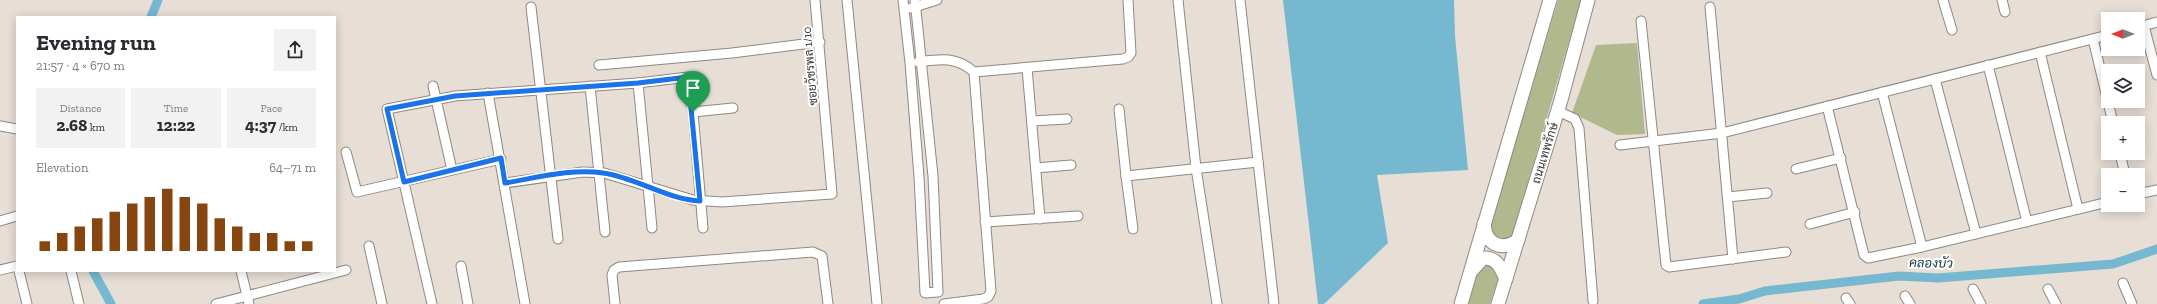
<!DOCTYPE html>
<html lang="en">
<head>
<meta charset="utf-8">
<style>
  :root { --surface:#fff; --page:#f2f2f3; --text:#2b2b33; --muted:#7c7c81; --accent:#874610 }
  body { margin:0; font-family:"Zilla Slab",Sarabun,serif; background:var(--page); color:var(--text); height:100vh; display:flex; flex-direction:column; font-size:15px; white-space:nowrap }
  * { box-sizing:border-box; margin:0 }
  p { font-size:13px; color:var(--muted) }
  .icon { flex:none; width:22px; height:22px; fill:none; stroke:currentColor; stroke-width:2; stroke-linecap:round; stroke-linejoin:round }
  .map { position:relative; flex:1; overflow:hidden }
  .drawer { position:absolute; left:16px; top:16px; width:320px; height:256px; display:flex; flex-direction:column; background:var(--surface); border-radius:0px; box-shadow:0 2px 10px #0003 }
  .drawer>* { flex:none }
  .needle { width:26px; rotate:270deg }
  .fabs { position:absolute; left:2101px; top:12px; display:grid; gap:8px }
  .fabs a { display:grid; place-items:center; width:44px; height:44px; border-radius:0px; background:var(--surface); box-shadow:0 2px 10px #0003; font-size:20px }
  .pin { position:absolute; display:grid; place-items:center; width:34px; height:34px; color:#fff; margin:-41px -17px; border-radius:50% 50% 50% 0; rotate:-45deg; box-shadow:0 0 4px #0007 }
  .pin .icon { rotate:45deg }
  .round { display:grid; place-items:center; flex:none; width:42px; height:42px; border-radius:0px; background:var(--page) }
  .overview { display:flex; align-items:center; justify-content:space-between; height:68px; padding:0 20px }
  h1 { font-size:22px; font-weight:800; line-height:30px }
  .figures { display:grid; grid-template-columns:repeat(3,1fr); gap:6px; height:68px; padding:4px 20px }
  .figures div { display:grid; align-content:center; border-radius:0px; background:var(--page); text-align:center }
  .figures b { font-size:17px; font-weight:800 }
  .figures small { font-size:11px; font-weight:400 }
  .figures p { font-size:11px }
  .chart { height:112px; padding:8px 20px }
  .chart p { display:flex; justify-content:space-between }
  .chart svg { width:100%; height:72px; margin-top:4px; stroke:var(--accent); stroke-width:6 }
  .map>svg:first-child { display:block }
  .green { fill:#b2b88d }
  .water { fill:#75b8cf }
  .lines { fill:none; stroke-linecap:round; stroke-linejoin:round }
  .canal { stroke:#75b8cf; stroke-width:9 }
  .minor-casing { stroke:#908881; stroke-width:11 }
  .secondary-casing { stroke:#908881; stroke-width:15 }
  .minor { stroke:#fff; stroke-width:9 }
  .secondary { stroke:#fff; stroke-width:13 }
  .route-casing { stroke:#fff; stroke-width:8 }
  .route { stroke:#1a73e8; stroke-width:5 }
  .labels { text-anchor:middle; dominant-baseline:central; stroke-width:4; stroke-linejoin:round; paint-order:stroke }
  .street-label { font-size:12px; fill:#3b3835; stroke:#fff }
  .water-label { font-size:13px; font-style:italic; fill:#153540; stroke:#fff }
</style>
</head>
<body>
<div class="map">
<svg width="2157" height="304" viewBox="0 0 2157 304">
  <rect width="100%" height="100%" fill="#e7ded6"/>
  <g class="green">
    <path d="M1558 0H1581L1512 238 1508 242 1494 239 1489 229Z"/>
    <path d="M1637 43 1645 134 1617 135 1572 113 1596 45Z"/>
    <path d="M1482 264H1492L1499 276 1490 304H1468L1477 270Z"/>
  </g>
  <path class="water" d="M1283 0H1454L1455 36 1468 170 1377 175 1388 243 1324 304H1318Z"/>
  <g class="lines">
    <g class="canal">
      <path d="M151 17 158 0"/>
      <path d="M93 271 111 304"/>
      <path d="M1703 304 1739 299 1765 291 1899 276 1938 278 2113 264 2157 249"/>
    </g>
    <defs>
      <g id="minor">
        <path d="M847 0 877 304"/>
        <path d="M903 0 910 63 919 177 925 293 938 292 933 176 915 0"/>
        <path d="M1178 0 1196 168 1217 304"/>
        <path d="M1240 0 1274 304"/>
        <path d="M1943 0 1952 30"/>
        <path d="M2002 0 2005 12"/>
        <path d="M531 7 558 239"/>
        <path d="M1710 7 1733 259"/>
        <path d="M911 8 937 0"/>
        <path d="M1641 21 1666 265 1669 267 1786 252"/>
        <path d="M2144 26 2157 75"/>
        <path d="M2139 27 2157 22"/>
        <path d="M2093 39 2113 123"/>
        <path d="M2040 52 2078 209"/>
        <path d="M918 62C940 59 956 56 974 72L1123 59 1128 57 1131 53 1128 0"/>
        <path d="M599 65 732 53 820 42"/>
        <path d="M1988 65 2027 222"/>
        <path d="M1027 68 1040 219"/>
        <path d="M1935 79 1976 234"/>
        <path d="M433 86 452 170"/>
        <path d="M590 86 605 232"/>
        <path d="M1882 92 1922 247"/>
        <path d="M488 93 525 304"/>
        <path d="M1827 106 1864 255 1868 258 1922 247 2108 202"/>
        <path d="M1119 109 1126 176"/>
        <path d="M1558 111 1575 119 1579 128 1593 301"/>
        <path d="M1032 121 1067 119"/>
        <path d="M0 126 17 129"/>
        <path d="M1620 145 1722 133 2108 35"/>
        <path d="M346 152 357 192 501 159"/>
        <path d="M2120 153 2125 175"/>
        <path d="M1036 168 1071 165"/>
        <path d="M1796 169 1841 158"/>
        <path d="M505 183 583 172 604 173 693 200 722 202 832 194 815 0"/>
        <path d="M2138 194 2157 190"/>
        <path d="M1728 197 1767 193"/>
        <path d="M0 221 17 216"/>
        <path d="M985 222 1078 216"/>
        <path d="M1810 224 1855 212"/>
        <path d="M652 228 638 83 688 77 693 112"/>
        <path d="M703 228 693 112 733 108"/>
        <path d="M1133 229 1126 176 1258 162"/>
        <path d="M369 246 382 304"/>
        <path d="M461 266 468 304"/>
        <path d="M0 270 17 266"/>
        <path d="M19 271 27 304"/>
        <path d="M71 271 79 304"/>
        <path d="M241 271 249 304"/>
        <path d="M2123 283 2132 304"/>
        <path d="M1973 289 1981 304"/>
        <path d="M2048 289 2056 304"/>
        <path d="M1905 296 1910 304"/>
        <path d="M1846 298 1850 304"/>
        <path d="M216 304 346 270"/>
        <path d="M432 304 387 109 455 96 638 83"/>
        <path d="M615 304 612 275 614 270 619 267 813 252 822 256 828 304"/>
        <path d="M944 304 983 299 988 297 991 291 974 72"/>
      </g>
      <g id="secondary">
        <path d="M1484 223C1485 244 1501 252 1518 240"/>
        <path d="M1472 270 1483 258C1497 257 1501 268 1506 279"/>
        <path d="M1461 304 1550 0"/>
        <path d="M1498 304 1561 100 1588 0"/>
      </g>
    </defs>
    <use href="#minor" class="minor-casing"/>
    <use href="#secondary" class="secondary-casing"/>
    <use href="#minor" class="minor"/>
    <use href="#secondary" class="secondary"/>
  </g>
  <g class="lines">
    <defs>
      <path id="route" d="M688 77 700 201C668 200 635 177 603 173 572 168 536 178 505 183L501 158 404 182 387 109 455 96 638 83Z"/>
    </defs>
    <use href="#route" class="route-casing"/>
    <use href="#route" class="route"/>
  </g>
  <g class="labels">
    <g class="street-label">
      <text transform="translate(810 66) rotate(-95)">ซอยวัชรพล 1/10</text>
      <text transform="translate(1545 153) rotate(-73)">ถนนเทพรักษ์</text>
    </g>
    <g class="water-label">
      <text transform="translate(1931 263) rotate(1)">คลองบัว</text>
    </g>
  </g>
</svg>
<div class="fabs">
<a><svg class="needle" viewBox="-14 -14 28 28"><path d="M0-13l5 13h-10z" fill="#e53935"/><path d="M0 13l5-13h-10z" fill="#7c7c81"/></svg></a>
<a><svg class="icon" aria-label="layers" viewBox="0 0 24 24"><path d="M12 4l9 5-9 5-9-5zM3 14l9 5 9-5"/></svg></a>
<a>+</a>
<a>−</a>
</div>
<div class="pin" style="left:693px;top:112px;background:#1e9e55"><svg class="icon" aria-label="arrive" viewBox="0 0 24 24"><path d="M6 21V4h12l-3 4 3 4H6"/></svg></div>
<section class="drawer">
<div class="overview"><div><h1>Evening run</h1><p>21:57 · 4 × 670 m</p></div><a class="round"><svg class="icon" aria-label="share" viewBox="0 0 24 24"><path d="M12 15V3M7 8l5-5 5 5M5 13v7h14v-7"/></svg></a></div>
<div class="figures">
<div><p>Distance</p><b>2.68<small> km</small></b></div>
<div><p>Time</p><b>12:22</b></div>
<div><p>Pace</p><b>4:37<small> /km</small></b></div>
</div>
<div class="chart"><p><span>Elevation</span>64–71 m</p>
<svg viewBox="0 0 160 44" preserveAspectRatio="none"><path d="M5 44V38M15 44V33M25 44V29M35 44V24M45 44V20M55 44V15M65 44V11M75 44V6M85 44V11M95 44V15M105 44V24M115 44V29M125 44V33M135 44V33M145 44V38M155 44V38"/></svg>
</div>
</section>
</div>
</body>
</html>
